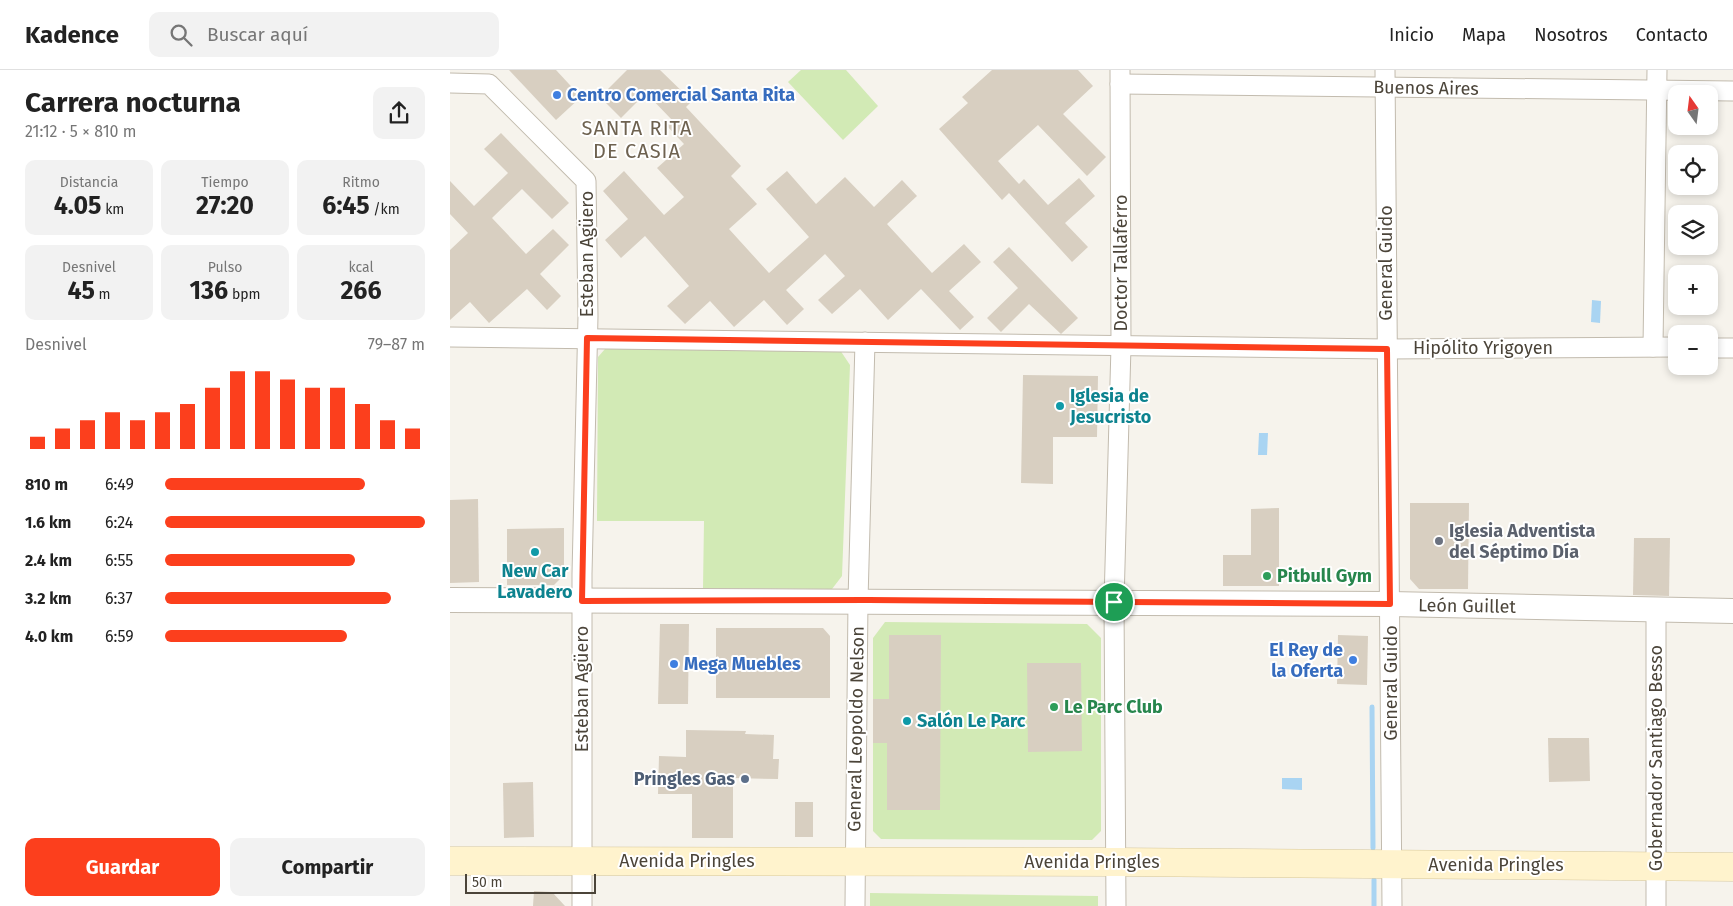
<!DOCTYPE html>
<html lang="es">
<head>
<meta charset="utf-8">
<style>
  :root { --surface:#fff; --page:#f2f2f2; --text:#222; --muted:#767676; --line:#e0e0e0; --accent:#fc3f1d }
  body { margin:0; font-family:"Fira Sans",sans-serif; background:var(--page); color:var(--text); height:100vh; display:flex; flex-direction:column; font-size:19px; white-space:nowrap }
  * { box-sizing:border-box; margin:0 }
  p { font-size:16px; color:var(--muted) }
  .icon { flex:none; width:28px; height:28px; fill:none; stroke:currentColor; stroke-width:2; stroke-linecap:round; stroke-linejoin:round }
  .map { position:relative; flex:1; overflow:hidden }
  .panel { display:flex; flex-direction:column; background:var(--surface); width:450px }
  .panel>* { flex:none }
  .needle { width:32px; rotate:346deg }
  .fabs { position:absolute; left:1218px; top:15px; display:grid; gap:10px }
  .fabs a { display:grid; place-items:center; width:50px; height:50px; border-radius:10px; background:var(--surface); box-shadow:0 2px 8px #0003; font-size:25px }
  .scale { position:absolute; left:15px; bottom:12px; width:131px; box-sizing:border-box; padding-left:5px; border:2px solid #4b4439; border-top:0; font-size:14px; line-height:18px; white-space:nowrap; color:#4b4439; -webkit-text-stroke:4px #fff; paint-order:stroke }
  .pin { position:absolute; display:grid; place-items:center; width:42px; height:42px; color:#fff; margin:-21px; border:2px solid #fff; border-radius:50%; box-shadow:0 1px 5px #0007 }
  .round { display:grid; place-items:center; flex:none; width:52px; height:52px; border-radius:10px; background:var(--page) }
  .head { display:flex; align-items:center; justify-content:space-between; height:85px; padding:0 25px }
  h1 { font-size:28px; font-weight:700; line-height:38px }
  .stats { display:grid; grid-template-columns:repeat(3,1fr); gap:8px; height:85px; padding:5px 25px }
  .stats div { display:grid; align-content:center; border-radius:10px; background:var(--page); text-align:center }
  .stats b { font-size:25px; font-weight:700 }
  .stats small { font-size:14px; font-weight:400 }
  .stats p { font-size:14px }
  .chart { height:140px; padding:10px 25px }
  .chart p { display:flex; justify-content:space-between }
  .chart svg { width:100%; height:90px; margin-top:5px; stroke:var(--accent); stroke-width:6 }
  .action { display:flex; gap:10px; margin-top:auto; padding:10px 25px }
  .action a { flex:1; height:58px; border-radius:10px; background:var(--accent); color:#fff; font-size:20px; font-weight:700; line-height:58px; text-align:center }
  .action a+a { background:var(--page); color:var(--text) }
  ul { padding:0 25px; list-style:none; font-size:16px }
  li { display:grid; grid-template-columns:80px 60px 1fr; align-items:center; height:38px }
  li i { height:12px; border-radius:6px; background:var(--accent) }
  header { display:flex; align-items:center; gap:30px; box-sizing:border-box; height:70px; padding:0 25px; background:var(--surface); border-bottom:1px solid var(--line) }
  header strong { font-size:24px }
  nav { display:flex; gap:28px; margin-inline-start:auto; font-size:18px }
  .search { width:350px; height:45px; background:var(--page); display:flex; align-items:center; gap:12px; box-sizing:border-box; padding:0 18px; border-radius:10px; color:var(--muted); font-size:19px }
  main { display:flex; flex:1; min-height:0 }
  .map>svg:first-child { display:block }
  .green { fill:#d2eab5 }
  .water { fill:#a9d4f2 }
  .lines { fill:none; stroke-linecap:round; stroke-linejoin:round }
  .stream { stroke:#a9d4f2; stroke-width:5 }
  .building { fill:#d8cfc1 }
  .minor-casing { stroke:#c2bbae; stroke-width:21 }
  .tertiary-casing { stroke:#c2bbae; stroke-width:26 }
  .secondary-casing { stroke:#d6c79b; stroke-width:29 }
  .minor { stroke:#fff; stroke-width:19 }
  .tertiary { stroke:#fff; stroke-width:24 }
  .secondary { stroke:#fff3cd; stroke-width:28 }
  .route-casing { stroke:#fff; stroke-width:10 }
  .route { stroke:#fc3f1d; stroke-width:6 }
  .shop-dot { fill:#3f7fe0; stroke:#fff; stroke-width:2 }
  .culture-dot { fill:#0f9aa8; stroke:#fff; stroke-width:2 }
  .worship-dot { fill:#6b7280; stroke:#fff; stroke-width:2 }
  .leisure-dot { fill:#2e9e5b; stroke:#fff; stroke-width:2 }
  .service-dot { fill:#5c6f8a; stroke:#fff; stroke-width:2 }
  .labels { text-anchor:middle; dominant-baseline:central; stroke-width:4; stroke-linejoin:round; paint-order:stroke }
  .street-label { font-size:18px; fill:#4b4439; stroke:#fff }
  .shop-label { font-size:18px; font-weight:bold; fill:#366cbe; stroke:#fff; text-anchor:start }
  .culture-label { font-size:18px; font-weight:bold; fill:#0d838f; stroke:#fff; text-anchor:start }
  .worship-label { font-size:18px; font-weight:bold; fill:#5b616d; stroke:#fff; text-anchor:start }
  .leisure-label { font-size:18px; font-weight:bold; fill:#27864d; stroke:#fff; text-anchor:start }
  .service-label { font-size:18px; font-weight:bold; fill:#4e5e75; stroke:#fff; text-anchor:end }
  .quarter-label { font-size:20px; letter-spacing:1px; fill:#6e6250; stroke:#fff }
</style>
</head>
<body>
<header>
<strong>Kadence</strong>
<div class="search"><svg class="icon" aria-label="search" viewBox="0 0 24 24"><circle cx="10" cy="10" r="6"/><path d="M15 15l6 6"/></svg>Buscar aquí</div>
<nav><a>Inicio</a><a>Mapa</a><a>Nosotros</a><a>Contacto</a></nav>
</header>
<main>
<section class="panel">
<div class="head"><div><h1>Carrera nocturna</h1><p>21:12 · 5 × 810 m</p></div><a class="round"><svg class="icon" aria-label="share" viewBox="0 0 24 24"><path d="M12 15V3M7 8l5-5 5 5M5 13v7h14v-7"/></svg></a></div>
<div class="stats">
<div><p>Distancia</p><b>4.05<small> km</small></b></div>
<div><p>Tiempo</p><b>27:20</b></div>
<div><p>Ritmo</p><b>6:45<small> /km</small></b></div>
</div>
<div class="stats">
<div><p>Desnivel</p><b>45<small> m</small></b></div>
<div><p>Pulso</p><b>136<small> bpm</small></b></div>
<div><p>kcal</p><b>266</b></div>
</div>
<div class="chart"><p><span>Desnivel</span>79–87 m</p>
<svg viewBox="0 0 160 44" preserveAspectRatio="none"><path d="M5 44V38M15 44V34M25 44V30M35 44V26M45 44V30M55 44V26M65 44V22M75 44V14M85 44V6M95 44V6M105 44V10M115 44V14M125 44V14M135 44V22M145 44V30M155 44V34"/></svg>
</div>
<ul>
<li><b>810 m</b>6:49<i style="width:77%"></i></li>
<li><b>1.6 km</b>6:24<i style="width:100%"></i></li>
<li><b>2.4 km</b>6:55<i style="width:73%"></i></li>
<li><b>3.2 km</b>6:37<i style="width:87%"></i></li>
<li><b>4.0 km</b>6:59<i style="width:70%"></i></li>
</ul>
<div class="action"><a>Guardar</a><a>Compartir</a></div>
</section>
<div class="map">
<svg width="1283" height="836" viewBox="0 0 1283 836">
  <rect width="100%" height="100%" fill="#f6f3ec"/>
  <g class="green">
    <path d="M351 0H396L428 36 393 70 338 12Z"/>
    <path d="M155 279 390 280 400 295 392 506 382 519 253 518 254 451H147L148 287Z"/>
    <path d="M435 552 637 554 651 568V761L642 770 431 769 423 761V568Z"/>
    <path d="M420 823 648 826V836H420Z"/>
  </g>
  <g class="water">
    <path d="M1142 230 1151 231 1150 253 1141 252Z"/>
    <path d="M809 363H818L817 385H808Z"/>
    <path d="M832 708H852V720L832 719Z"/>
  </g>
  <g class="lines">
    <g class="stream">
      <path d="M922 637 923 778"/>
      <path d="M924 810V836"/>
    </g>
  </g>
  <g class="building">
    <path d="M59 0H106L131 27 106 50Z"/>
    <path d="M177 0H210L242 31 236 37 291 96 281 106 307 134 279 159 319 203 359 167 316 119 337 101 366 134 395 107 424 137 452 110 467 126 437 154 482 203 514 174 531 192 499 221 524 247 510 260 471 219 438 250 410 219 382 244 368 230 395 206 375 184 336 220 354 239 337 255 314 230 284 257 260 231 235 254 217 236 239 216 195 166 171 188 155 170 178 149 153 121 174 101 214 145 234 127 207 98 234 74 216 55 222 50 196 23 171 48 150 27Z"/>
    <path d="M542 0H628L643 16 613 44 656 87 637 106 588 55 548 91 569 114 574 109 598 135 629 108 645 126 615 153 638 177 622 192 559 123 552 130 489 59 518 33 512 27Z"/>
    <path d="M51 63 119 133 102 149 72 119 42 148 76 184 103 159 119 175 90 204 111 226 97 240 77 219 39 253 20 232 0 250V180L18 163 0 144V111L24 136 58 103 34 79Z"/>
    <path d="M559 177 628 248 611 264 579 234 551 262 537 248 568 218 543 192Z"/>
    <path d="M573 305 648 306 647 367H603V414L571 413Z"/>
    <path d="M28 429 29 512 0 513V430Z"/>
    <path d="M960 433H1019L1018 519H969L960 509Z"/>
    <path d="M829 438V516H773V485H801V439Z"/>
    <path d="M114 458V505L104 515H57V459Z"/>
    <path d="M1184 468H1220L1219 526 1183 525Z"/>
    <path d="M210 554H239L238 634H208Z"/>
    <path d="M266 558H373L380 566V628H266Z"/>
    <path d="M439 565H491L490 740H437V673H423V629H439Z"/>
    <path d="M888 565 918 566 917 615 887 614Z"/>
    <path d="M577 593H631L632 681 578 682Z"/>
    <path d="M236 660 296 661 295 664 324 665 323 689H329L328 709 283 708V768H242V724H208L209 686 236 687Z"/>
    <path d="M1098 668H1139L1140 711 1099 712Z"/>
    <path d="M83 712 84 767 54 768 53 713Z"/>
    <rect x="345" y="732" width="18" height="35"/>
    <path d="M84 821 102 822 115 836H83Z"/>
  </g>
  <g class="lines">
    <defs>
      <g id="minor">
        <path d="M935 0 942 836"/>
        <path d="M0 13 39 14 136 111 138 246 132 504V836"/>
        <path d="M670 14 1283 21"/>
        <path d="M0 267 937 279 1226 277"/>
        <path d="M1203 277 1207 0"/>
        <path d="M1259 278H1283"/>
        <path d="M1206 541V836"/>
        <path d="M405 836 408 530 415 272"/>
        <path d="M666 836 664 532 671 276 670 0"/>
      </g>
      <path id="tertiary" d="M0 530 940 534 1283 541"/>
      <path id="secondary" d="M0 791 666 792 1283 797"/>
    </defs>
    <use href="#minor" class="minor-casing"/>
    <use href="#tertiary" class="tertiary-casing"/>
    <use href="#secondary" class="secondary-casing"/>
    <use href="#minor" class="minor"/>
    <use href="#tertiary" class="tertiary"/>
    <use href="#secondary" class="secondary"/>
  </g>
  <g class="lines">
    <defs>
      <path id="route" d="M137 268 937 279 940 534 419 530 132 531Z"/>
    </defs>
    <use href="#route" class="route-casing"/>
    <use href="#route" class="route"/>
  </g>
  <g class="shop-dot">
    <circle cx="107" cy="25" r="5"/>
    <circle cx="903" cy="590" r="5"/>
    <circle cx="224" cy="594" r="5"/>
  </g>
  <g class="culture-dot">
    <circle cx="610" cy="336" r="5"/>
    <circle cx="85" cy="482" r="5"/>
    <circle cx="457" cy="651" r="5"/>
  </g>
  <circle class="worship-dot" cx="989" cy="471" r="5"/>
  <g class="leisure-dot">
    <circle cx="817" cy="506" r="5"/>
    <circle cx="604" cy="637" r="5"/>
  </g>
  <circle class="service-dot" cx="295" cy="709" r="5"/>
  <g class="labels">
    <g class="street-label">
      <text transform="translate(976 18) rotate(1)">Buenos Aires</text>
      <text transform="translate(137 184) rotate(-90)">Esteban Agüero</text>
      <text transform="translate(671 193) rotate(-90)">Doctor Tallaferro</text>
      <text transform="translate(936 193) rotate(-90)">General Guido</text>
      <text x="1033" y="278">Hipólito Yrigoyen</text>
      <text transform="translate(1017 536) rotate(1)">León Guillet</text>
      <text transform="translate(941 613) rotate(-90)">General Guido</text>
      <text transform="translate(132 619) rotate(-90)">Esteban Agüero</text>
      <text transform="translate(406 659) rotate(-89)">General Leopoldo Nelson</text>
      <text transform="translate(1206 688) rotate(-90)">Gobernador Santiago Besso</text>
      <text x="237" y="791">Avenida Pringles</text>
      <text x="642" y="792">Avenida Pringles</text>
      <text x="1046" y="795">Avenida Pringles</text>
    </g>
    <g class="shop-label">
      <text x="117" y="25">Centro Comercial Santa Rita</text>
      <text x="893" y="580" text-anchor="end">El Rey de<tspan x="893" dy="21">la Oferta</tspan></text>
      <text x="234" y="594">Mega Muebles</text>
    </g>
    <g class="culture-label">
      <text x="620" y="326">Iglesia de<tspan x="620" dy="21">Jesucristo</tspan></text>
      <text x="85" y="501" text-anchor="middle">New Car<tspan x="85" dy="21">Lavadero</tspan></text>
      <text x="467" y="651">Salón Le Parc</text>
    </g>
    <g class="worship-label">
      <text x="999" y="461">Iglesia Adventista<tspan x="999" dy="21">del Séptimo Día</tspan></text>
    </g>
    <g class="leisure-label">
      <text x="827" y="506">Pitbull Gym</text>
      <text x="614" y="637">Le Parc Club</text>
    </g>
    <g class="service-label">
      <text x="285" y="709">Pringles Gas</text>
    </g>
    <g class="quarter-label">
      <text x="187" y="58">SANTA RITA<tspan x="187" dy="23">DE CASIA</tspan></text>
    </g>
  </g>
</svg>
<div class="fabs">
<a><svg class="needle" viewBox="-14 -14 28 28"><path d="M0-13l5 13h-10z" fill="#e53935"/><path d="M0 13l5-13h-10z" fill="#767676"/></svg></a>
<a><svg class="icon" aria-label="locate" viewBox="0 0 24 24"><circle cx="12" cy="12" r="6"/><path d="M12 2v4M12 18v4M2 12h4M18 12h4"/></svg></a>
<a><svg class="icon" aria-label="layers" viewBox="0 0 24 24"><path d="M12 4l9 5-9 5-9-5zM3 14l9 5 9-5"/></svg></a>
<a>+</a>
<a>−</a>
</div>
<div class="scale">50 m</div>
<div class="pin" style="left:664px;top:532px;background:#1e9e55"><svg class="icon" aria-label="arrive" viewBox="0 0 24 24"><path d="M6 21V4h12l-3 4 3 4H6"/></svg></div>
</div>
</main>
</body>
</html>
